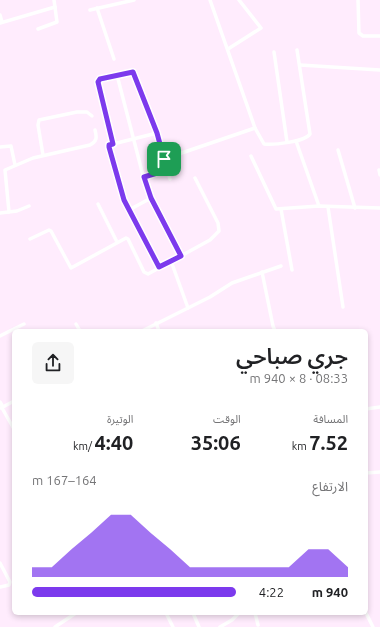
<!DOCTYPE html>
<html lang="ar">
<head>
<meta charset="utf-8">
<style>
  :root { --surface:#fff; --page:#f6f6f6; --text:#202124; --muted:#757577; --accent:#7c3aed }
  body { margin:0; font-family:Ubuntu,"Noto Sans Arabic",sans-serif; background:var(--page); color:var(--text); direction:rtl; height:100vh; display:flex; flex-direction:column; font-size:15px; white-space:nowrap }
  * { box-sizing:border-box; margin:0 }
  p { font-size:13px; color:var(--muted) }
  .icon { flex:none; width:22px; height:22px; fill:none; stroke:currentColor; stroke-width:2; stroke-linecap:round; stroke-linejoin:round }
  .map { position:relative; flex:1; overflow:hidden; direction:ltr }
  .details { position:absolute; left:12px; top:329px; width:356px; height:286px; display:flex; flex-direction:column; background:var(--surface); border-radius:6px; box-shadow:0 2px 6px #0003; direction:rtl }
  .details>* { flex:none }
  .pin { position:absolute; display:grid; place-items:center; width:34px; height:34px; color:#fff; margin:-17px; border-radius:8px; box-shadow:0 2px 6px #0006 }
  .round { display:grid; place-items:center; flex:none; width:42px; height:42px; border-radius:6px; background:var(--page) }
  .summary { display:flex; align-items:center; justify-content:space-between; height:68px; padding:0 20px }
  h1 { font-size:22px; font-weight:600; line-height:30px }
  .figures { display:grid; grid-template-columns:repeat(3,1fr); gap:6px; height:68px; padding:4px 20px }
  .figures div { display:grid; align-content:center }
  .figures b { font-size:20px; font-weight:600 }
  .figures small { font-size:11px; font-weight:400 }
  .figures p { font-size:11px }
  .chart { height:112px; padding:8px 20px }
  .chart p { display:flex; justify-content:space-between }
  .chart svg { width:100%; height:72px; margin-top:4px; fill:var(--accent); opacity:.7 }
  ul { padding:0 20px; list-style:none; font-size:13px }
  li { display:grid; grid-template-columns:64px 48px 1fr; align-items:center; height:30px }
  li i { height:10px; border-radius:5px; background:var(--accent) }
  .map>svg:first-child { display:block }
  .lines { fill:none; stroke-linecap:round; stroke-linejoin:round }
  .minor { stroke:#fff; stroke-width:3.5 }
  .route-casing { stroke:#fff; stroke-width:8 }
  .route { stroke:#7c3aed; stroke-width:5 }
</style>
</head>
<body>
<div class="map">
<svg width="380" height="627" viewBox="0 0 380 627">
  <rect width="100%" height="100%" fill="#ffecfd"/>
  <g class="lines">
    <g class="minor">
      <path d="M210 0 255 128 264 144C273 145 305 142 310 134L297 50"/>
      <path d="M358 0 359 33 363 36H380"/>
      <path d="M97 8 114 59"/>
      <path d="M90 10 134 0"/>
      <path d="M0 15 2 22"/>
      <path d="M0 23 55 7"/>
      <path d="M38 29 57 22 54 0"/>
      <path d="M228 49 261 28 239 0"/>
      <path d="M274 52 287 142"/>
      <path d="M300 65 380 70"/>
      <path d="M117 75 146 187 181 256"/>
      <path d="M157 133 109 145V147L124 200 159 267"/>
      <path d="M296 141 319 206"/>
      <path d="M113 144 99 80 133 72 157 133 170 179"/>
      <path d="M0 147 11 146 15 165"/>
      <path d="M338 150 355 208"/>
      <path d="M43 155 38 125 39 120 77 112H87L92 116"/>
      <path d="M251 156 276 209 319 206 380 208"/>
      <path d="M164 159 255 128"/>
      <path d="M379 170 380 175"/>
      <path d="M144 177 167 170"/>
      <path d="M98 204 117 242"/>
      <path d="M328 207 343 307"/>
      <path d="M281 209 292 270"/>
      <path d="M129 210 151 198"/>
      <path d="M9 212 5 170 33 158 90 145C97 141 97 138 95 130"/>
      <path d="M0 213 17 211 29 206"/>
      <path d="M30 239 49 230 51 231 71 268 126 238 128 239 144 272 148 274 210 240 219 231 218 223 195 178"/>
      <path d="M262 272 273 326 275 331"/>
      <path d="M188 308 210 297 232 283 281 266"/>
      <path d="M156 323 159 331"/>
      <path d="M76 324 80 331"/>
      <path d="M142 331 188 308 171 261"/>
      <path d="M0 336 24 324"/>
      <path d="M0 402 3 407"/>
      <path d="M1 408 14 401"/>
      <path d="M2 408 14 429"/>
      <path d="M366 409 380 407"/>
      <path d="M366 473 380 472"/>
      <path d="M0 563 10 582 9 585 0 587"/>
      <path d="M166 613 173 627"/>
      <path d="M193 613 199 627"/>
      <path d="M255 613 258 625"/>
      <path d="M366 613 373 627"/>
      <path d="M55 627 76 613"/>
      <path d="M220 627 232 620 239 613"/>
    </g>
  </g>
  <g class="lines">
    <defs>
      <path id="route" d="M133 72 157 133 167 170 144 177 151 198 181 256 159 267 124 200 109 147V145L113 144 98 82 100 79Z"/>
    </defs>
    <use href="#route" class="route-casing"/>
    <use href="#route" class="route"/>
  </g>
</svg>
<div class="pin" style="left:164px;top:159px;background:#1e9e55"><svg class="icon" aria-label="arrive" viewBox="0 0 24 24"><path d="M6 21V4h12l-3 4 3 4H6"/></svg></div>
<section class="details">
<div class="summary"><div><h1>جري صباحي</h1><p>08:33 · 8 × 940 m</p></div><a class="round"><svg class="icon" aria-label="share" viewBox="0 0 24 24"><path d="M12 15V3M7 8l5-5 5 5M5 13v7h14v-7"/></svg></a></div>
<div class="figures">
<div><p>المسافة</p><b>7.52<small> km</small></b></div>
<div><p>الوقت</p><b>35:06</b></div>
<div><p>الوتيرة</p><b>4:40<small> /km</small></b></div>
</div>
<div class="chart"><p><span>الارتفاع</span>164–167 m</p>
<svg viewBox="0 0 160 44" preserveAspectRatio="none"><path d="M0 44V38L10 38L20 27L30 17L40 6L50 6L60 17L70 27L80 38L90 38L100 38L110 38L120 38L130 38L140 27L150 27L160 38V44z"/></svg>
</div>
<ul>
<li><b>940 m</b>4:22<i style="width:100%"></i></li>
</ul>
</section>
</div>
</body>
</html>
